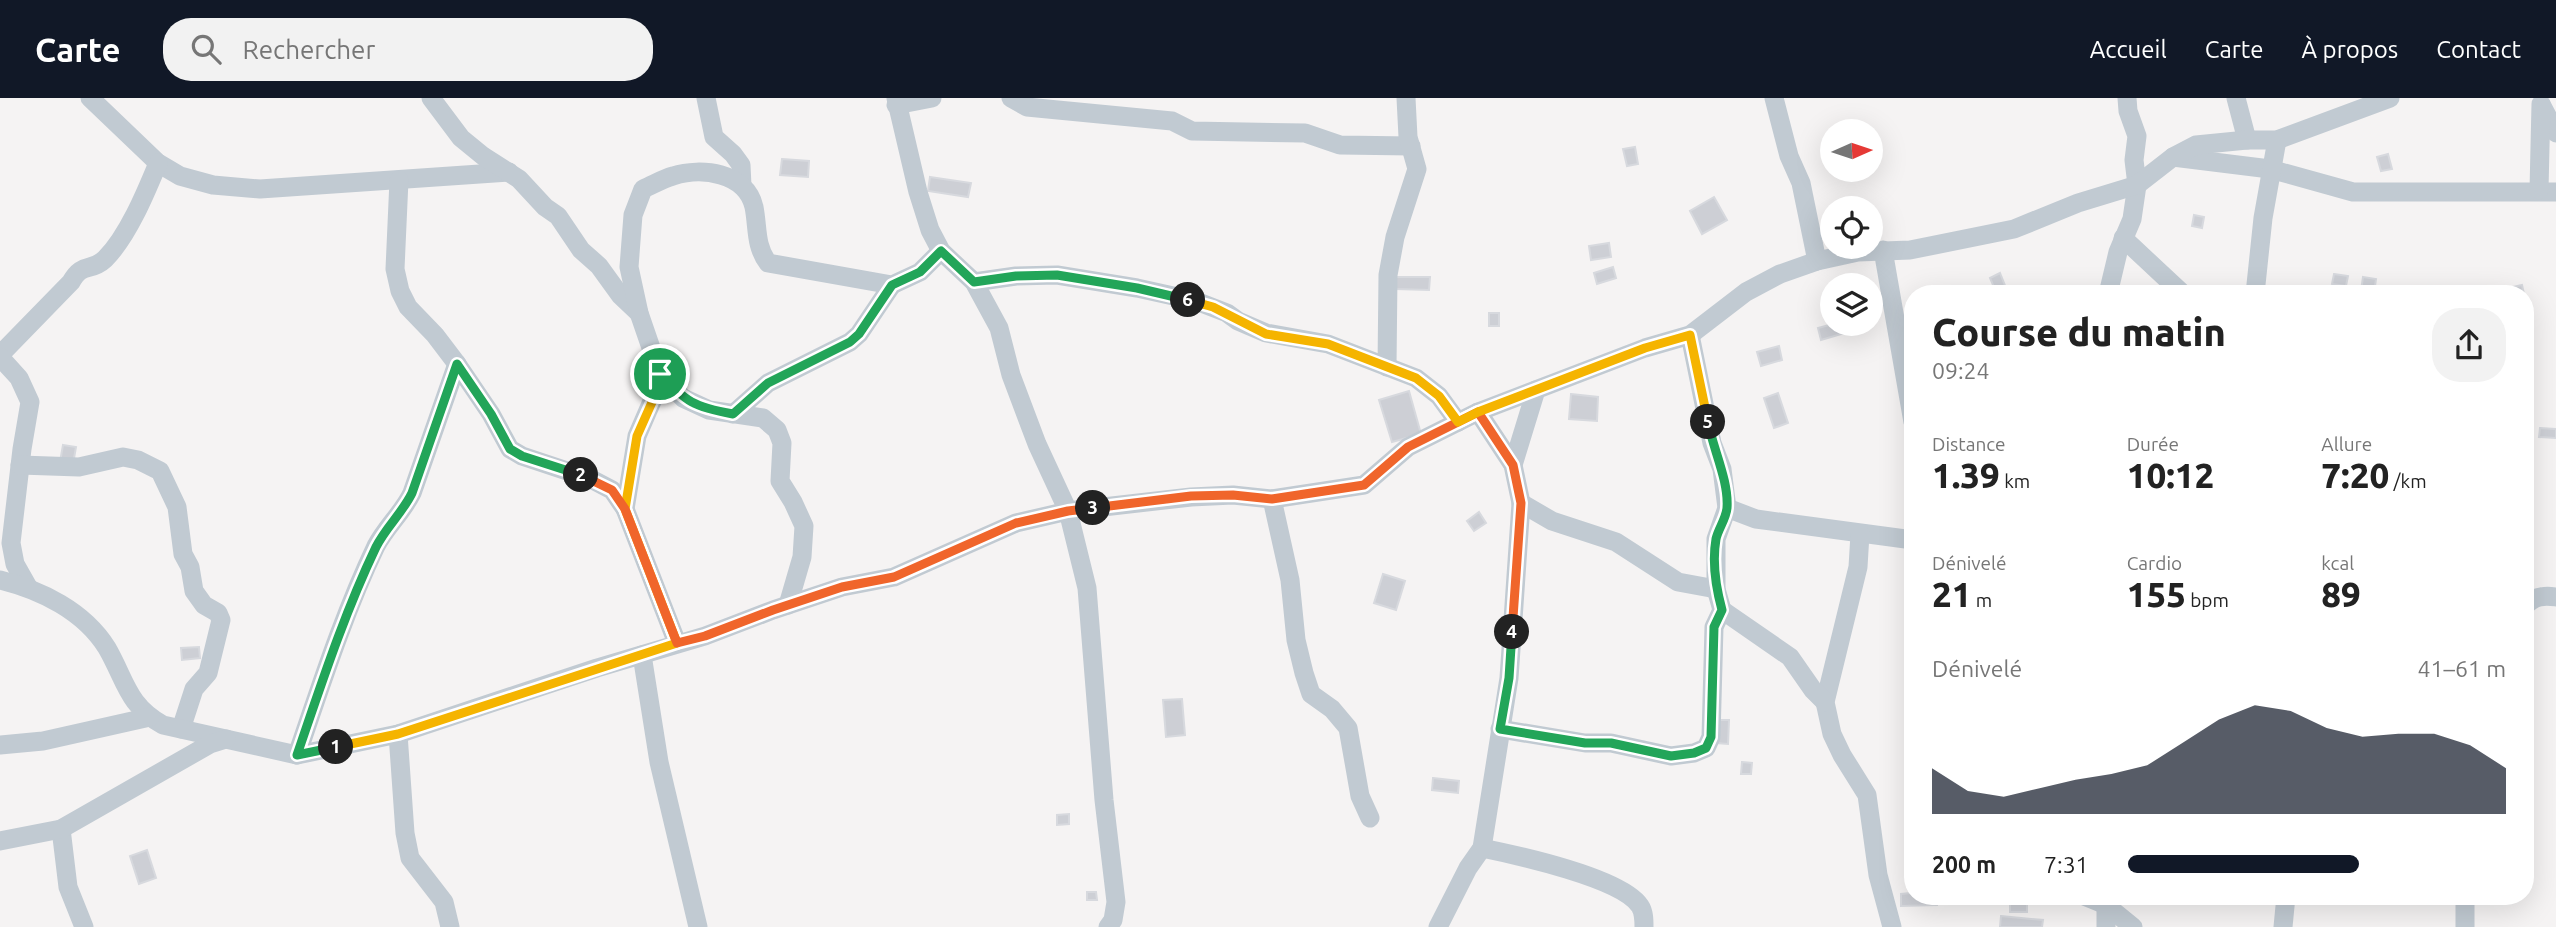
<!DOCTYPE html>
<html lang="fr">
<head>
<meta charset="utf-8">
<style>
  :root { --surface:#fff; --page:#f2f2f2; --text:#222; --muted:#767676; --accent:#111827 }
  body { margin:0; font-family:Ubuntu,sans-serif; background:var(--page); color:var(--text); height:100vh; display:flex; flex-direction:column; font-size:26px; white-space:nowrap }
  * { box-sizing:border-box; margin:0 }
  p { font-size:23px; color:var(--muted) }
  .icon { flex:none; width:38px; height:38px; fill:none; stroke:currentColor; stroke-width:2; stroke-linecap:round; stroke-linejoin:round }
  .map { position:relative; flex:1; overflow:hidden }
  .side { position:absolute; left:1904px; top:187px; width:630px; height:620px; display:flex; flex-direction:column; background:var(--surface); border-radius:28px; box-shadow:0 7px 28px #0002 }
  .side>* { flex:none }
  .needle { width:46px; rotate:87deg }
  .tools { position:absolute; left:1820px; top:21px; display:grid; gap:14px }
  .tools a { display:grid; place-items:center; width:63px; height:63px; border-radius:50%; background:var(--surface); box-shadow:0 7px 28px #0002; font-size:35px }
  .pin { position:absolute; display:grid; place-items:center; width:60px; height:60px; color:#fff; margin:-30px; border:4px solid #fff; border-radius:50%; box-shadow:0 2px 7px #0007 }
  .km { position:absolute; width:35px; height:35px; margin:-18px; border-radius:50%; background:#222; color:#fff; font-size:19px; line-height:35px; text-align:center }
  .round { display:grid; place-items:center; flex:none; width:74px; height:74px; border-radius:28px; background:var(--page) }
  .overview { display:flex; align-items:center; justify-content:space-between; height:119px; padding:0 28px }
  h1 { font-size:38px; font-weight:800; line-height:52px }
  .stats { display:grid; grid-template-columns:repeat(3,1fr); gap:10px; height:119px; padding:7px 28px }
  .stats div { display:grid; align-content:center }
  .stats b { font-size:35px; font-weight:800 }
  .stats small { font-size:19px; font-weight:400 }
  .stats p { font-size:19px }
  .chart { height:196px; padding:14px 28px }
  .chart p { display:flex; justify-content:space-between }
  .chart svg { width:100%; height:126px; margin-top:7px; fill:var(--accent); opacity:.7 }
  ul { padding:0 28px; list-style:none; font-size:23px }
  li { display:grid; grid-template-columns:112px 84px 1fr; align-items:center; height:52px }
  li i { height:18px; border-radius:9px; background:var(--accent) }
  header { display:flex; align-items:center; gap:42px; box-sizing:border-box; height:98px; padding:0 35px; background:var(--accent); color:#fff }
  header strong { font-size:33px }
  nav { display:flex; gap:38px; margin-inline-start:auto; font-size:24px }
  .search { width:490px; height:63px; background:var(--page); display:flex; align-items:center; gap:18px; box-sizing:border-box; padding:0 24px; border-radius:28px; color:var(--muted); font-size:26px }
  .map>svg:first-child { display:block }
  .building { fill:#cdcfd5; stroke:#d7d9de; stroke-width:2 }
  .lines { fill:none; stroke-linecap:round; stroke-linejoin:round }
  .street { stroke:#c1cad2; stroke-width:19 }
  .split-1-casing { stroke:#fff; stroke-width:14 }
  .split-2-casing { stroke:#fff; stroke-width:14 }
  .split-3-casing { stroke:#fff; stroke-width:14 }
  .split-4-casing { stroke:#fff; stroke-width:14 }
  .split-5-casing { stroke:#fff; stroke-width:14 }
  .split-6-casing { stroke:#fff; stroke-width:14 }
  .split-7-casing { stroke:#fff; stroke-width:14 }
  .split-1 { stroke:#f5b400; stroke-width:9 }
  .split-2 { stroke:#22a559; stroke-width:9 }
  .split-3 { stroke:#f0652b; stroke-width:9 }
  .split-4 { stroke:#f0652b; stroke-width:9 }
  .split-5 { stroke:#22a559; stroke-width:9 }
  .split-6 { stroke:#f5b400; stroke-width:9 }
  .split-7 { stroke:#22a559; stroke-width:9 }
</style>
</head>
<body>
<header>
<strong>Carte</strong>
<div class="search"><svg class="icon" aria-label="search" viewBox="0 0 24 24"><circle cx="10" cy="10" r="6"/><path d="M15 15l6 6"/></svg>Rechercher</div>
<nav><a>Accueil</a><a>Carte</a><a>À propos</a><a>Contact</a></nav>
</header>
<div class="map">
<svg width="2556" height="829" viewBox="0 0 2556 829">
  <rect width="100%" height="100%" fill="#f5f3f3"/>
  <g class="building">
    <path d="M1635 49 1638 66 1627 68 1623 51Z"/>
    <path d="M2388 56 2392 71 2381 73 2377 59Z"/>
    <path d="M782 61 809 63 808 79 780 77Z"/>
    <path d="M930 79 971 85 968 99 928 93Z"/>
    <path d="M1714 99 1727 122 1702 136 1690 113Z"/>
    <path d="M2194 117 2204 119 2202 130 2192 128Z"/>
    <path d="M1609 145 1611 159 1591 162 1589 148Z"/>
    <path d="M1613 169 1616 180 1597 186 1594 175Z"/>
    <path d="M2000 175 2006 190 1996 194 1990 180Z"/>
    <path d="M2334 176 2348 178 2346 188 2332 186Z"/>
    <path d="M1396 179H1430L1429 192 1396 191Z"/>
    <path d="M2363 179 2376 181 2374 195 2361 193Z"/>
    <path d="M2522 187 2524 196H2505L2504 191Z"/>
    <rect x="1489" y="215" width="10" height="13"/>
    <path d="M1833 226H1846L1848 234 1821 242 1818 230Z"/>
    <path d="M1779 248 1782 262 1761 268 1757 254Z"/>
    <path d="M1409 293 1421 336 1392 344 1379 302Z"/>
    <path d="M1778 295 1788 325 1774 330 1764 300Z"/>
    <path d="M1571 296 1598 299 1597 323 1569 321Z"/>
    <path d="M2540 330 2556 331V340L2539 339Z"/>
    <path d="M63 347 76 349 73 366 60 364Z"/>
    <path d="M1479 414 1486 425 1474 433 1467 423Z"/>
    <path d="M1383 476 1405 483 1396 512 1374 505Z"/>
    <path d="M199 549 200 560 182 562 181 550Z"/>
    <path d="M1182 601 1185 637 1166 639 1163 602Z"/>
    <path d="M1718 622H1729L1728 646 1716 645Z"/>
    <path d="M1742 664 1752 665 1751 676H1741Z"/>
    <path d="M1433 680 1459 683 1458 695 1432 692Z"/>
    <path d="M1069 716V726L1057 727V717Z"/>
    <path d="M147 752 156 780 139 786 130 758Z"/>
    <path d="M1911 791 1913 798H1937V807L1901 808V796L1911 795Z"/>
    <path d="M1087 794H1096L1097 802H1087Z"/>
    <rect x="2010" y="806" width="17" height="8"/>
    <path d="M2001 818 2043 822 2042 829H2000Z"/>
  </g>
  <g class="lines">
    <g class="street">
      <path d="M90 0 158 65 180 78 213 87 260 91 509 74"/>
      <path d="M431 0 461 40 483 58 519 81 545 109 558 118 581 152 599 168 620 197 639 215"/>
      <path d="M706 0 714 39 733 56 741 67 742 88"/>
      <path d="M896 0 918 94 930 132 941 153 974 184 999 230 1011 277 1037 346 1068 413 1087 490 1104 702 1116 804 1113 822 1108 829"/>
      <path d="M1011 0 1027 9 1172 23 1192 33 1305 35 1340 47 1411 48"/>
      <path d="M1774 0 1789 58 1801 85 1817 163"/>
      <path d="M2236 0 2247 42"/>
      <path d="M896 7 932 0"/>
      <path d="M2542 8 2556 35"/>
      <path d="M2173 59 2270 71 2353 94H2556"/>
      <path d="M399 82 395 171 400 193 408 209 435 237 457 266 491 316 510 351 522 358 591 381 612 392 625 411 677 545"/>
      <path d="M2539 92 2541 6"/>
      <path d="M2123 140 2183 196"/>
      <path d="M1883 152 1913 324"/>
      <path d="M974 184 1016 178 1057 177 1137 190 1196 203 1227 215 1238 223 1266 235 1328 246 1416 280 1439 298 1458 324"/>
      <path d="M2108 196 2118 154 2132 121 2137 87 2134 62 2137 38 2128 13 2127 0"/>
      <path d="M2255 196 2263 120 2277 42"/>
      <path d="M0 257 71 184C83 163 90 175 105 161 128 138 146 94 158 65"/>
      <path d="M0 259 19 280 30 304 22 351 11 445 15 466 28 489"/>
      <path d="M1387 269 1388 177 1395 139 1417 71 1408 39 1406 0"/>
      <path d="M733 316 768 285 850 244 859 236 892 187"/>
      <path d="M20 367 79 369 123 359 138 362 160 373 177 409 183 456 190 469 194 493 204 507 218 515 221 522 208 575 194 591 181 631"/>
      <path d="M1513 367 1536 292"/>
      <path d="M1272 401 1290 482 1296 542 1304 575 1311 596 1332 611 1348 630 1360 698 1370 720"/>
      <path d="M1521 405 1552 423 1616 444 1678 484 1716 491"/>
      <path d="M1727 410 1756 421 1913 442"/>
      <path d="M625 411 637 338 653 301 660 276"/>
      <path d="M1860 436 1858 469 1825 604 1832 636 1842 657 1867 697 1878 777 1892 829"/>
      <path d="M0 482C41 492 84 513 107 550 126 583 127 607 163 627L297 657 326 651 398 636 597 570 705 538 773 512 842 489 894 479 1016 425 1068 413 1191 399 1233 397 1272 401 1364 387 1408 349 1478 314 1645 250 1690 237 1746 194 1780 176 1817 163 1858 154 1910 152 2014 131 2078 105 2137 87 2173 59 2196 47 2247 42H2277L2390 0"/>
      <path d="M788 507 802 459 804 428 793 404 780 383 782 345 777 332 763 320 709 312 683 300 660 276 639 215 629 169 633 117 643 91C653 87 662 81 673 78 701 69 746 74 754 109 758 129 755 148 768 165L892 187 920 174 941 153"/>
      <path d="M2525 508C2534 498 2544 497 2556 499"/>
      <path d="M1722 512 1790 559 1813 592 1825 604"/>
      <path d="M642 557 659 664 698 829"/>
      <path d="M1500 631 1585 645H1611L1671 658 1694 655 1706 650 1711 639 1714 529 1722 512 1716 491V441L1727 410 1722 371 1712 345 1690 237"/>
      <path d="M398 636 405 735 410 760 444 804 450 829"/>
      <path d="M0 647 43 643 150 619"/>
      <path d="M297 657C321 587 344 515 376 448 386 429 403 414 412 395L457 266"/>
      <path d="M61 731 68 789 84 829"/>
      <path d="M0 743 61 731 210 646 226 641"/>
      <path d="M1482 750C1516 757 1622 780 1640 808 1644 814 1644 822 1644 829"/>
      <path d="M2084 798 2106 807 2133 829"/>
      <path d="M2465 798V829"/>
      <path d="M1438 829 1468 770 1482 750 1509 580 1521 405 1513 367 1478 314"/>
      <path d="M2106 829V807"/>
      <path d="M2283 829 2286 798"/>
    </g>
  </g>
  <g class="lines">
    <defs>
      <path id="split-1" d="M336 649 398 636 677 545 625 411 637 338 653 302 660 276"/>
      <path id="split-2" d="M336 649 297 657C321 587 344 516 376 449 386 429 403 414 412 395L457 266 491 316 510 351 522 358 581 377"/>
      <path id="split-3" d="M581 377 612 392 625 411 677 545 705 538 773 512 842 489 894 479 1016 425 1068 413 1093 410"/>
      <path id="split-4" d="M1093 410 1191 398 1233 397 1272 401 1364 387 1408 349 1478 314 1513 367 1521 405 1512 534"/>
      <path id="split-5" d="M1512 534 1509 580 1500 631 1585 645H1611L1671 658 1694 655 1706 650 1711 639 1714 529 1722 512C1716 490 1712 464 1716 441 1718 431 1726 421 1727 410 1729 383 1713 351 1708 324"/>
      <path id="split-6" d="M1188 202 1213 209 1266 236 1328 246 1416 280 1439 298 1458 324 1478 314 1645 250 1690 237 1708 324"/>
      <path id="split-7" d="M660 276C686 304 694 309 733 316L768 285 850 244 859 236 892 187 920 174 941 153 974 184 1016 178 1057 177 1137 190 1188 202"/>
    </defs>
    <use href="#split-1" class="split-1-casing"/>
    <use href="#split-2" class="split-2-casing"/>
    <use href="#split-3" class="split-3-casing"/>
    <use href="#split-4" class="split-4-casing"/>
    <use href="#split-5" class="split-5-casing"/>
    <use href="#split-6" class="split-6-casing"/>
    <use href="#split-7" class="split-7-casing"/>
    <use href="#split-1" class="split-1"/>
    <use href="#split-2" class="split-2"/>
    <use href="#split-3" class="split-3"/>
    <use href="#split-4" class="split-4"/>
    <use href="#split-5" class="split-5"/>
    <use href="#split-6" class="split-6"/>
    <use href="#split-7" class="split-7"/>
  </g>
</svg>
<div class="tools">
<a><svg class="needle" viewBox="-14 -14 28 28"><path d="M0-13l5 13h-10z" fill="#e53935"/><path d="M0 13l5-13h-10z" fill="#767676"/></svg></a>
<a><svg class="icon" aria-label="locate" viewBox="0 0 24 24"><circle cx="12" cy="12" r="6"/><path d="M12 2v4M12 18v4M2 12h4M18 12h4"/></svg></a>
<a><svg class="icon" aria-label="layers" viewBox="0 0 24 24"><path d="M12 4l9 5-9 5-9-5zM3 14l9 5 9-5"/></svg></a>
</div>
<div class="pin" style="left:660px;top:276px;background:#1e9e55"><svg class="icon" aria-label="arrive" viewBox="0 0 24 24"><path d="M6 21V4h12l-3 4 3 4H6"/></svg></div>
<b class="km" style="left:336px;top:649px">1</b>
<b class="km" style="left:581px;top:377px">2</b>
<b class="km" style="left:1093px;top:410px">3</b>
<b class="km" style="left:1512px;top:534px">4</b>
<b class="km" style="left:1708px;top:324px">5</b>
<b class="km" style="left:1188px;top:202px">6</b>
<section class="side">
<div class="overview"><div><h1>Course du matin</h1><p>09:24</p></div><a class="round"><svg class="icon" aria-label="share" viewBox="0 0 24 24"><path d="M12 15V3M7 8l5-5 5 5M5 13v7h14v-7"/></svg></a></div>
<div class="stats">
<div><p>Distance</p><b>1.39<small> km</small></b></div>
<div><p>Durée</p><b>10:12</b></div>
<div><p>Allure</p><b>7:20<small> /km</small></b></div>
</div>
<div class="stats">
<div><p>Dénivelé</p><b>21<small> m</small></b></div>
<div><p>Cardio</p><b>155<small> bpm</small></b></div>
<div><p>kcal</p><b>89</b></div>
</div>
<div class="chart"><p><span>Dénivelé</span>41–61 m</p>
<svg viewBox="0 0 160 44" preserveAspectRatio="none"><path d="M0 44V28L10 36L20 38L30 35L40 32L50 30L60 27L70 19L80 11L90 6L100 8L110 14L120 17L130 16L140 16L150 20L160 28V44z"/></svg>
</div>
<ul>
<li><b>200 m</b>7:31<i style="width:61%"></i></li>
</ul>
</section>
</div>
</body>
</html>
